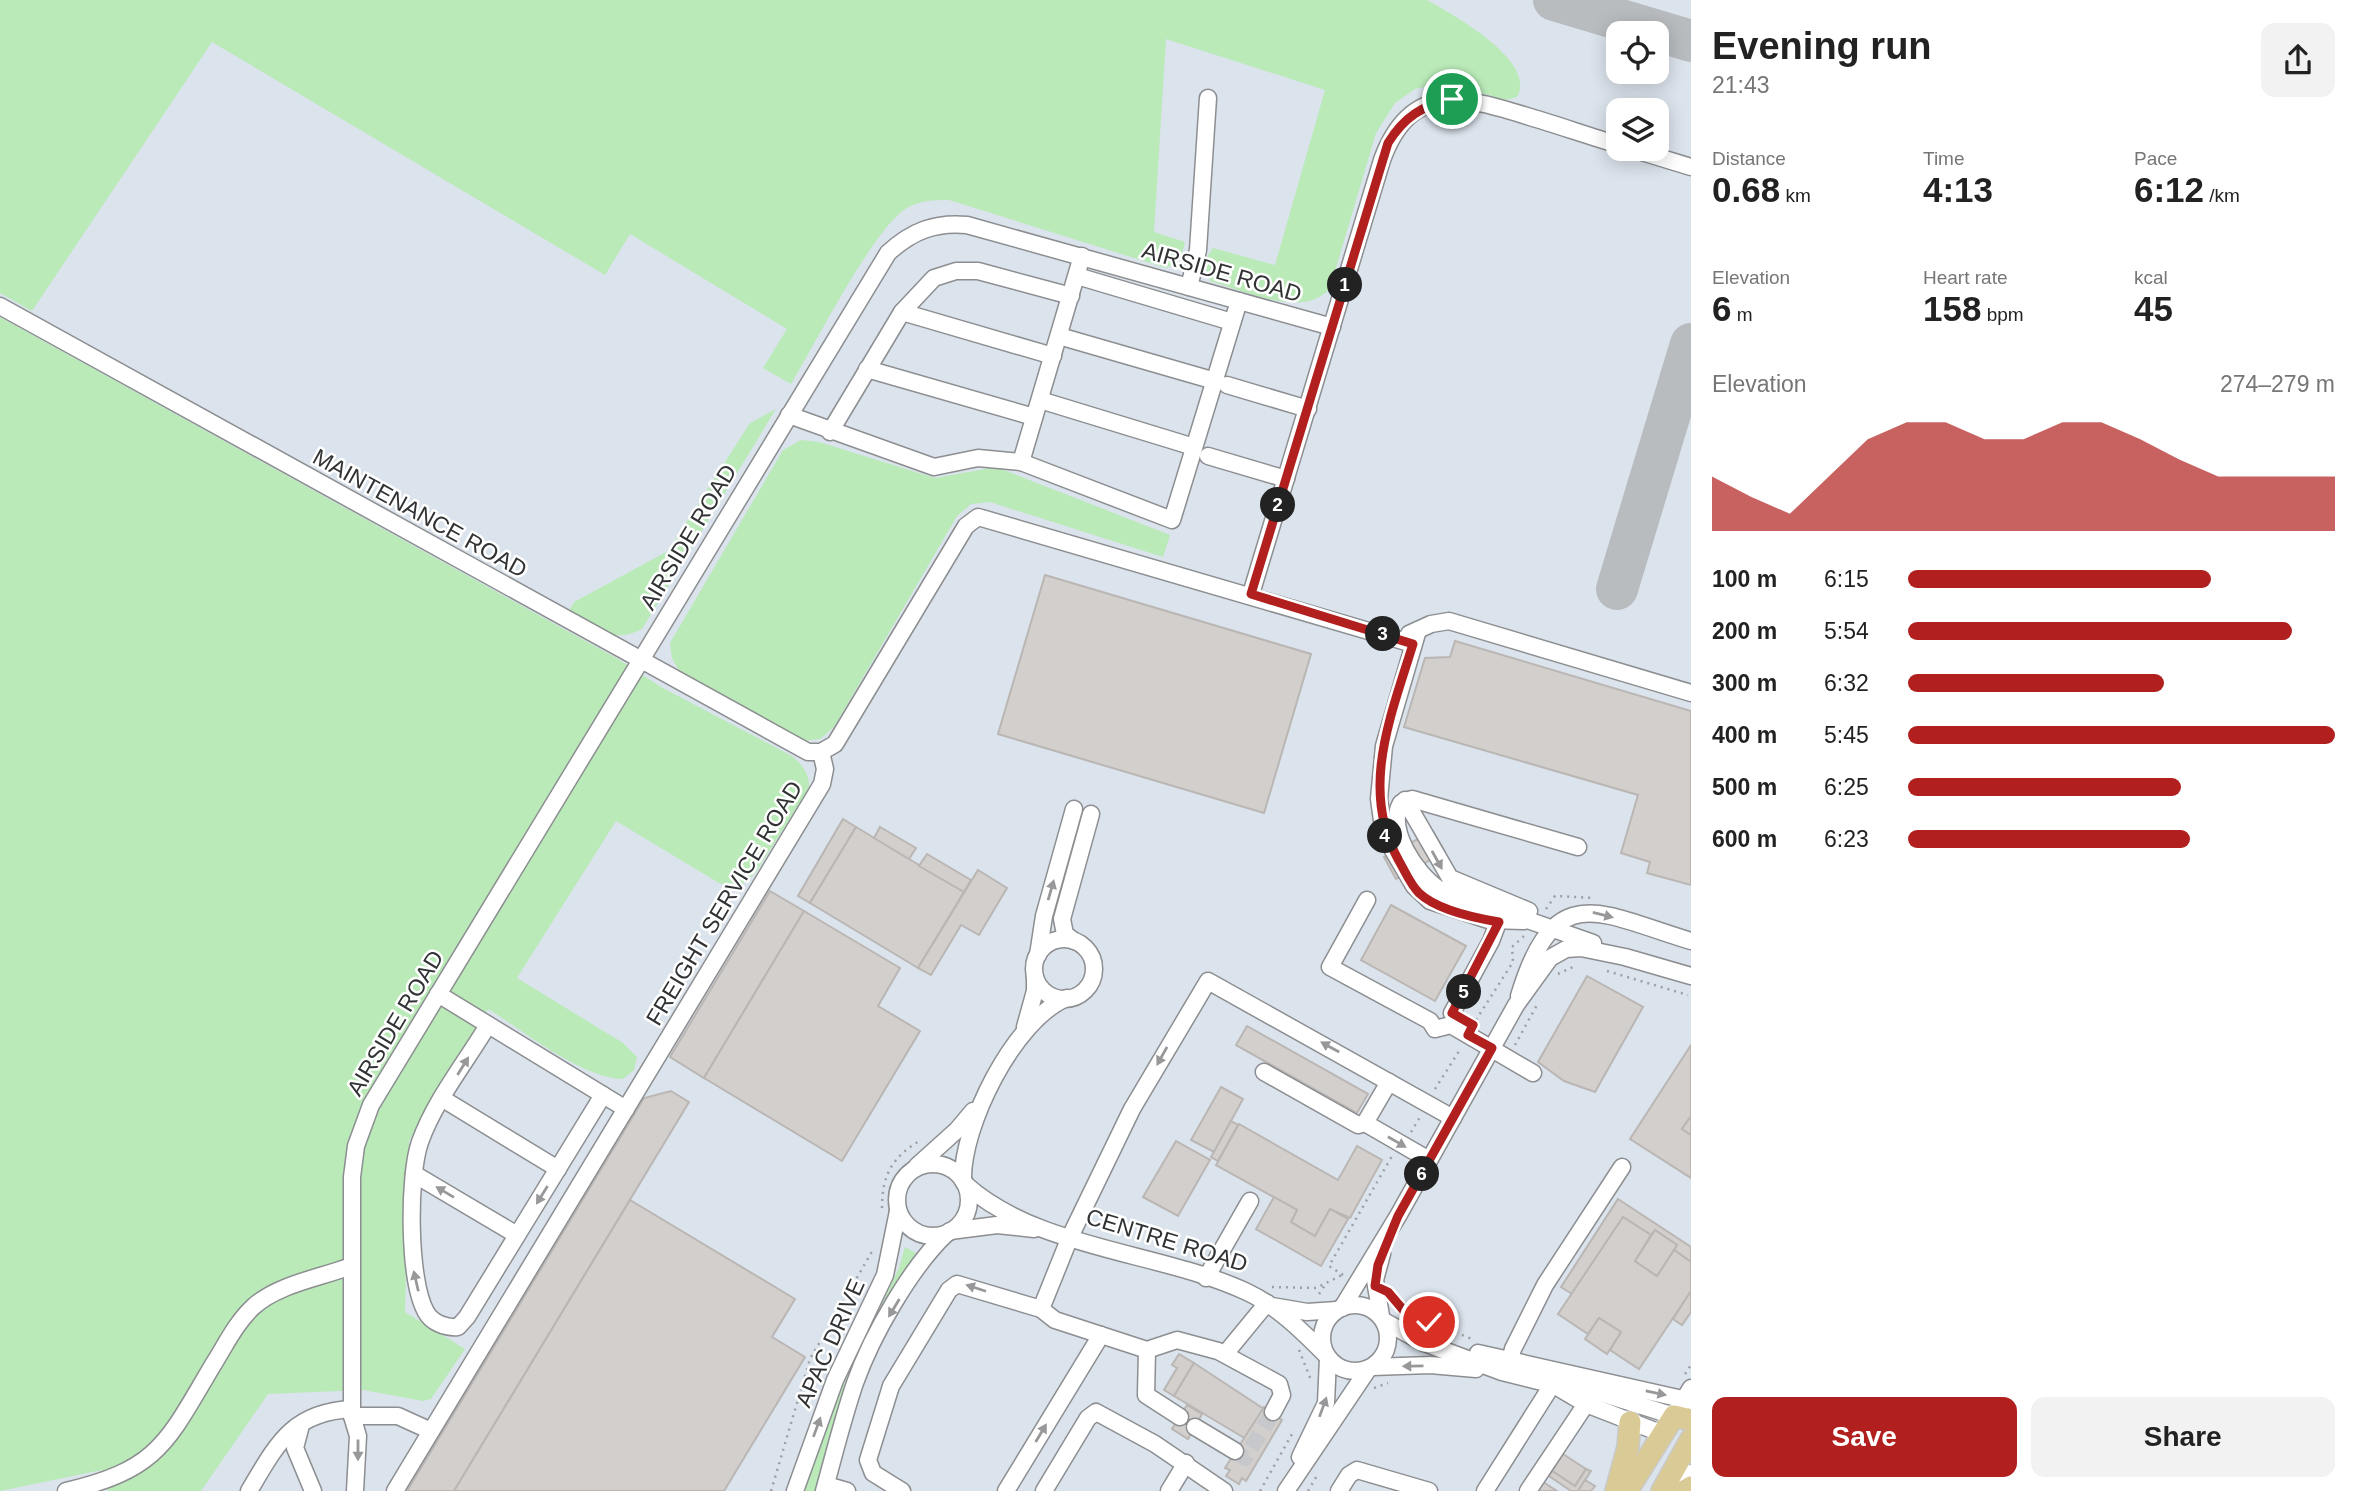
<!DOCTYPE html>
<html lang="en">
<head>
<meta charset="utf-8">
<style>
  :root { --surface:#fff; --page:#f2f2f2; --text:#222; --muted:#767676; --accent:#b1201f }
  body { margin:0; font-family:Helvetica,sans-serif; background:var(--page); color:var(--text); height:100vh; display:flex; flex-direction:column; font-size:26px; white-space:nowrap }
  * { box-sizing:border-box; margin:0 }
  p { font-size:23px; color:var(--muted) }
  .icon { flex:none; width:38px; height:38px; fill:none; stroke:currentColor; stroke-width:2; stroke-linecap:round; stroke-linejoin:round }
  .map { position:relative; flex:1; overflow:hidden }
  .panel { display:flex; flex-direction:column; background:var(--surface); width:665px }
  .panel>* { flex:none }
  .controls { position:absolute; left:1606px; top:21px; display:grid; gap:14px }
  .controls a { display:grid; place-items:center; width:63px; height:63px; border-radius:14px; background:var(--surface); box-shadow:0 4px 18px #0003; font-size:35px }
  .pin { position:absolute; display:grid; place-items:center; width:60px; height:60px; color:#fff; margin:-30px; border:4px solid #fff; border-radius:50%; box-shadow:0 2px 7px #0007 }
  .km { position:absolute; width:35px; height:35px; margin:-18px; border-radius:50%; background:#222; color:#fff; font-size:19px; line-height:35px; text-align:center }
  .round { display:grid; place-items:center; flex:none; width:74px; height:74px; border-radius:14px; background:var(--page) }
  .summary { display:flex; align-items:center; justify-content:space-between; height:119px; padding:0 21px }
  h1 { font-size:38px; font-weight:600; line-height:52px }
  .stats { display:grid; grid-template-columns:repeat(3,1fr); gap:10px; height:119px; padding:7px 21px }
  .stats div { display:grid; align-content:center }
  .stats b { font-size:35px; font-weight:600 }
  .stats small { font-size:19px; font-weight:400 }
  .stats p { font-size:19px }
  .chart { height:196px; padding:14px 21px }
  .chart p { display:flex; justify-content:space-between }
  .chart svg { width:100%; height:126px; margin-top:7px; fill:var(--accent); opacity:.7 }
  .primary-button { display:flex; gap:14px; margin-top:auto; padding:14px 21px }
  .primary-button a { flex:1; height:80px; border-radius:14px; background:var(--accent); color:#fff; font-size:28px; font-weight:600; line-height:80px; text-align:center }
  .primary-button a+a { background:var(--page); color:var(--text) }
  ul { padding:0 21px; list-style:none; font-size:23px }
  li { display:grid; grid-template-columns:112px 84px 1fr; align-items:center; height:52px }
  li i { height:18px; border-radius:9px; background:var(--accent) }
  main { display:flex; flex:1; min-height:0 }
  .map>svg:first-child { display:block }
  .built { fill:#dbe3ec; fill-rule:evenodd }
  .green { fill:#baeab8 }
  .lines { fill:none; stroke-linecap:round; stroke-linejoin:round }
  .taxiway { stroke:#b9bcbe; stroke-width:42 }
  .building { fill:#d3cfcd; stroke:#bab6b4; stroke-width:2 }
  .minor-tunnel { stroke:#c6c8cb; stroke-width:16; stroke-dasharray:16 8; stroke-linecap:butt }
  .minor-casing { stroke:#8c8e91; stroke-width:19 }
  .major-casing { stroke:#c9caca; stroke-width:24 }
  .path { stroke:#9d9fa2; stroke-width:2.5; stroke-dasharray:2 5; stroke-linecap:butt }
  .minor { stroke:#fff; stroke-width:16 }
  .major { stroke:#d9ca96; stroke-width:21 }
  .oneway { fill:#98989a }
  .route-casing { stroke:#fff; stroke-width:14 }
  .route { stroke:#b1201f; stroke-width:9 }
  .labels { text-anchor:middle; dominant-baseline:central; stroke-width:5; stroke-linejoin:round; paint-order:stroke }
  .street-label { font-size:23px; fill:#313234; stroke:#fff }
</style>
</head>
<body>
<main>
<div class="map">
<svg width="1691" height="1491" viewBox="0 0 1691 1491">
  <rect width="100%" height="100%" fill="#ebeef1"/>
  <path class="built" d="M0 0H1691V1491H0ZM1619 33H1657V72H1619ZM1619 110H1657V149H1619Z"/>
  <g class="green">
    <path d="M0 0H1427C1452 14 1538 61 1517 97L1505 100 1460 87 1437 85 1415 89 1395 103 1376 133 1330 288C1304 320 1243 290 1210 281L1204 261 1213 248 1275 265 1325 90 1166 39 1154 232 1185 242C1182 256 1179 262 1166 268L949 200C935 200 921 200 907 208 874 227 814 346 791 384L763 368 787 329 630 234 605 275 212 42 32 311 0 293Z"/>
    <path d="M0 317 618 659 661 687 792 756C802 764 810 775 809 788L756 872 738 888 719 883 616 821 517 978 623 1043 637 1057 634 1070 623 1079C581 1078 524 1031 488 1009L409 1141 405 1312 465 1349 431 1399 423 1401 363 1390 268 1394 201 1491H108L102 1470 0 1491Z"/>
    <path d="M776 409 642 629C613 644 593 629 567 615L574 602 668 551 750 423Z"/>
    <path d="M801 440 819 442 935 478 996 467 1170 535 1163 557 990 502 971 504 957 516 834 727 820 739 804 741 682 676 672 658 670 643 783 450Z"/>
    <path d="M905 1247 916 1253 864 1346 843 1398 815 1491H804L841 1390 899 1268Z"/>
  </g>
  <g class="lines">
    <g class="taxiway">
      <path d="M1554 0 1691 41"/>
      <path d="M1617 589 1691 344"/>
    </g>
  </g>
  <g class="building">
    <path d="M1045 575 1311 654 1264 813 998 734Z"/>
    <path d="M1455 641 1691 711V885L1647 873 1650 862 1621 853 1638 795 1404 727 1425 658 1450 657Z"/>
    <path d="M843 819 856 827 810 903 798 896Z"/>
    <path d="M856 827 964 892 918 968 810 903Z"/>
    <path d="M880 827 916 848 909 859 874 838Z"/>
    <path d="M1433 831 1445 852 1396 879 1384 857Z"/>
    <path d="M927 854 971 880 964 892 919 866Z"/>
    <path d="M978 870 1007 888 979 935 961 925 931 975 918 968Z"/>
    <path d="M770 891 804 911 704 1078 670 1057Z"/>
    <path d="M1391 905 1466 946 1435 1001 1361 960Z"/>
    <path d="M804 911 900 968 878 1006 920 1031 842 1161 704 1078Z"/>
    <path d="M1587 976 1643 1007 1595 1092 1564 1081 1538 1062Z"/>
    <path d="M1247 1026 1368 1094 1357 1113 1236 1045Z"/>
    <path d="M1691 1045V1116L1682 1129 1691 1135V1178L1630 1139Z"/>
    <path d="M1221 1087 1243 1099 1214 1152 1191 1140Z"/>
    <path d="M671 1091 689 1102 454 1491H407L644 1098Z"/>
    <path d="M1691 1116V1135L1682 1129Z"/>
    <path d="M1231 1121 1238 1125 1218 1161 1211 1157Z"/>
    <path d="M1239 1124 1338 1180 1357 1146 1382 1160 1350 1218 1330 1209 1315 1236 1291 1222 1297 1210 1216 1165Z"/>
    <path d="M1176 1141 1210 1160 1178 1216 1143 1197Z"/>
    <path d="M1274 1197 1297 1210 1291 1222 1315 1236 1330 1209 1348 1219 1321 1266 1256 1229Z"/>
    <path d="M1618 1199 1691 1247V1262L1674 1250 1677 1245 1655 1230 1651 1235 1623 1217 1572 1294 1561 1287Z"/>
    <path d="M630 1200 795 1299 772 1337 805 1357 724 1491H454Z"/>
    <path d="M1623 1217 1651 1235 1635 1261 1657 1276 1674 1250 1691 1262V1291L1639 1369 1610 1350 1621 1332 1599 1318 1588 1334 1558 1314Z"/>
    <path d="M1655 1230 1677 1245 1657 1276 1635 1261Z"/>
    <path d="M1691 1291V1312L1682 1325 1673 1319Z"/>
    <path d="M1599 1318 1621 1332 1607 1354 1585 1339Z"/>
    <path d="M1179 1354 1194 1363 1174 1396 1164 1390 1177 1368 1172 1365Z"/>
    <path d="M1194 1363 1264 1409 1246 1439 1174 1396Z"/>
    <path d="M1187 1405 1202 1414 1188 1439 1172 1429Z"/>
    <path d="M1264 1407 1282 1420 1246 1481 1242 1478 1239 1484 1226 1476 1230 1470 1225 1468Z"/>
    <path d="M1563 1454 1586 1469 1575 1486 1552 1471Z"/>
    <path d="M1586 1469 1591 1471 1578 1491H1571L1549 1476 1552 1471 1575 1486Z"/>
    <path d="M1540 1480 1557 1491H1533Z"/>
    <path d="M1585 1480 1595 1486 1591 1491H1578Z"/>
  </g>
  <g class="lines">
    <path class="minor-tunnel" d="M1235 1451 1245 1458 1273 1412"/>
    <defs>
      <g id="minor">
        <path d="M1632 149 1691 167"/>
        <path d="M1082 256 1021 462 1172 520 1239 301"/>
        <path d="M1077 276 1232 322"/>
        <path d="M1189 287 1198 250 1208 98"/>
        <path d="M0 306 808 752H821L835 744 966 526 978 517 1413 644"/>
        <path d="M902 312 1053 356"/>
        <path d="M1059 336 1215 381"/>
        <path d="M867 369 1034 417"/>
        <path d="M1227 385 1308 409"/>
        <path d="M1040 400 1194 447"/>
        <path d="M789 415 934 467 978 458 1021 462"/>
        <path d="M830 432 902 312 934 278 956 271H978L1071 296"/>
        <path d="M1208 456 1286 479"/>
        <path d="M1251 594 1382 160C1411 80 1466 97 1530 117 1560 126 1589 136 1619 145"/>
        <path d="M1418 630 1384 746 1379 799 1384 835 1414 886 1430 901 1488 920 1524 921"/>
        <path d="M1409 634 1431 624 1449 621 1691 693"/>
        <path d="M1405 800 1450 878 1529 911"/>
        <path d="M1578 847 1412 799 1401 803C1386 829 1416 874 1439 889L1593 943"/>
        <path d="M1367 900 1330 967 1430 1021 1435 1029 1451 1025 1533 1073"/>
        <circle cx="1064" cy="969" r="30"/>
        <path d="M1074 941 1065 934 1062 919 1091 814"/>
        <path d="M1038 955 1044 916 1074 809"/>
        <path d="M438 994 626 1109"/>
        <path d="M1519 996C1555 878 1598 913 1691 941"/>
        <path d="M1452 1013 1491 941 1502 912"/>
        <path d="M488 1025C466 1062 435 1100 420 1142 408 1176 408 1280 426 1312 432 1323 446 1328 458 1327L467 1317 603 1095"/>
        <path d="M1025 1027 1035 991V977"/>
        <path d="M1264 1072 1358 1125 1365 1123 1429 1160"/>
        <path d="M443 1099 558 1169"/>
        <path d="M1365 1123 1389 1082"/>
        <circle cx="933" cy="1200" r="36"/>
        <path d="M917 1166 957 1130 973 1111"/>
        <path d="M414 1174 517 1235"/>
        <path d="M963 1181C961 1127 1014 1019 1067 998"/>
        <path d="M965 1184C1036 1249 1162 1252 1247 1292 1277 1306 1303 1332 1326 1355"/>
        <path d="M950 1231 997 1225 1034 1229"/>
        <path d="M1206 1278 1250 1201"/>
        <circle cx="1355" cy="1338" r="33"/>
        <path d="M1272 1306 1307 1312 1337 1310"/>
        <path d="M1342 1308 1398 1216 1516 1005 1550 958 1566 949 1581 948 1625 957 1691 976"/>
        <path d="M1041 1309 1070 1237 1132 1109 1208 981 1453 1118"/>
        <path d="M1381 1316 1375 1280 1382 1254"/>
        <path d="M1384 1321 1422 1342 1502 1372 1554 1385 1588 1389 1674 1416 1691 1388"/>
        <path d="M1147 1350 1146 1395 1180 1417"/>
        <path d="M1478 1353 1691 1401"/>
        <path d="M1225 1354 1267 1303"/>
        <path d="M1372 1367 1430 1365 1476 1369"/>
        <path d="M1507 1371 1513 1349 1545 1285 1622 1167"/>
        <path d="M1559 1388 1586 1404 1663 1434"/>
        <path d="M352 1416H398L431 1431"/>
        <path d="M301 1425 295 1448 313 1491"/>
        <path d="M1195 1427 1235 1451"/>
        <path d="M1300 1457 1326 1403 1328 1358"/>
        <path d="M826 1485 847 1491"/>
        <path d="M66 1491C162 1469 168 1439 216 1360 227 1342 237 1322 253 1307 278 1284 320 1278 351 1266"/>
        <path d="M249 1491C277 1444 292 1412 352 1409"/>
        <path d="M355 1491 358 1436 352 1416V1177L356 1146 371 1105 888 253C912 231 935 222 967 225L1332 327"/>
        <path d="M395 1491 822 784 825 769 821 752"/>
        <path d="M795 1491 835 1380 885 1275 898 1211"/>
        <path d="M824 1491C834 1455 843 1418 855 1383 872 1335 911 1267 947 1233"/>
        <path d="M902 1491 873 1473 868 1460 891 1386 949 1290 957 1284 1041 1309 1055 1320 1147 1350 1177 1340 1218 1351 1279 1384 1282 1395 1273 1412"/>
        <path d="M1006 1491 1101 1335"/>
        <path d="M1044 1491 1088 1418 1096 1412 1155 1444 1224 1491"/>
        <path d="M1169 1491 1186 1463"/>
        <path d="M1286 1491 1369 1368"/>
        <path d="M1339 1491 1349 1475 1357 1470 1429 1491"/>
        <path d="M1485 1491 1552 1385"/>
        <path d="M1528 1491 1586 1404"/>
        <path d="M1670 1491 1691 1473"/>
      </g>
      <g id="major">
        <path d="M1616 1491 1628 1447 1630 1422"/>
        <path d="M1627 1491 1674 1416 1691 1420"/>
        <path d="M1662 1491 1691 1439"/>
        <path d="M1684 1491 1691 1487"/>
      </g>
    </defs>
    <use href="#minor" class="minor-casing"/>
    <use href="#major" class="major-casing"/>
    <g class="path">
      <path d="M1546 909 1555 896 1595 898"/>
      <path d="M1607 971 1688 995"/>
      <path d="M1558 974 1577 965"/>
      <path d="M1476 1020 1513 962 1512 947 1524 936"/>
      <path d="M1515 1045 1537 1005"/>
      <path d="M1435 1089 1461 1048"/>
      <path d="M1411 1132 1420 1117"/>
      <path d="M882 1208C882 1175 892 1157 921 1140"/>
      <path d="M1343 1275 1329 1266 1392 1156"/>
      <path d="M1272 1287 1316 1288 1342 1275"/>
      <path d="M1319 1294 1325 1285"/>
      <path d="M1395 1300 1405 1312 1472 1339"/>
      <path d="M1299 1350 1311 1380"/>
      <path d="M1685 1374 1691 1365"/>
      <path d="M1374 1388 1388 1383"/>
      <path d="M771 1491 810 1359 874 1248"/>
      <path d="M1260 1491 1292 1434"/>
      <path d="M1308 1491 1318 1474"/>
    </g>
    <use href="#minor" class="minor"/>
    <use href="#major" class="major"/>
  </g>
  <defs><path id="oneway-solid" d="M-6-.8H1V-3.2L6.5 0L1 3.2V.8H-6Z" transform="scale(1.75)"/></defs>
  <g class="oneway">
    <use href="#oneway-solid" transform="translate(1437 860) rotate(61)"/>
    <use href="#oneway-solid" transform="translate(1051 890) rotate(-74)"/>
    <use href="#oneway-solid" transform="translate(1603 915) rotate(14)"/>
    <use href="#oneway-solid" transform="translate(1330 1047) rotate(-151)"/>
    <use href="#oneway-solid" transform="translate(1162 1056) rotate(119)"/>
    <use href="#oneway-solid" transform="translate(463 1066) rotate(-58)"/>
    <use href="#oneway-solid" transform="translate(1397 1142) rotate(30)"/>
    <use href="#oneway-solid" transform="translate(445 1192) rotate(-149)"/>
    <use href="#oneway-solid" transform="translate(542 1195) rotate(122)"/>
    <use href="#oneway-solid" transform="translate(416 1281) rotate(-103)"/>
    <use href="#oneway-solid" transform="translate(976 1288) rotate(-162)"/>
    <use href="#oneway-solid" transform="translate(894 1308) rotate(121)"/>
    <use href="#oneway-solid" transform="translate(1413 1366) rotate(179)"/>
    <use href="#oneway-solid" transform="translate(1656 1393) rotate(12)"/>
    <use href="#oneway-solid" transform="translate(1323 1407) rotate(-70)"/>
    <use href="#oneway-solid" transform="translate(817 1427) rotate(-70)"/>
    <use href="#oneway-solid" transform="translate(1041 1433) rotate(-59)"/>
    <use href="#oneway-solid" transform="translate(358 1450) rotate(90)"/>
  </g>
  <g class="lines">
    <defs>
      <path id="route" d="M1429 1322 1405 1312 1388 1292 1375 1286 1378 1265 1398 1216 1492 1048 1468 1035 1473 1025 1452 1013 1499 922C1475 918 1437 910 1419 893 1410 884 1405 871 1399 861 1359 790 1391 716 1413 644L1251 594 1388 143C1404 117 1423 105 1452 99"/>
    </defs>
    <use href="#route" class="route-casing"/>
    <use href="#route" class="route"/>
  </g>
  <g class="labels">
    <g class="street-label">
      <text transform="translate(1222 272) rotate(16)">AIRSIDE ROAD</text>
      <text transform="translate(420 513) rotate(29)">MAINTENANCE ROAD</text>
      <text transform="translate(688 537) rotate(-59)">AIRSIDE ROAD</text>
      <text transform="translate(724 903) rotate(-59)">FREIGHT SERVICE ROAD</text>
      <text transform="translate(395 1023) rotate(-59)">AIRSIDE ROAD</text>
      <text transform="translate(1167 1240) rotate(17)">CENTRE ROAD</text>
      <text transform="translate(830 1343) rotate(-66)">APAC DRIVE</text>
    </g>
  </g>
</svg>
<div class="controls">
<a><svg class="icon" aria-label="locate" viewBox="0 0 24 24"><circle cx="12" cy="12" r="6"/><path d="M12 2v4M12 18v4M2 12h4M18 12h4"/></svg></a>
<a><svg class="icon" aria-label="layers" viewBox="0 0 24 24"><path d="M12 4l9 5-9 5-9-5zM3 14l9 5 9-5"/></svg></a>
</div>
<div class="pin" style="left:1452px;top:99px;background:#1e9e55"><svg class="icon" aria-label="arrive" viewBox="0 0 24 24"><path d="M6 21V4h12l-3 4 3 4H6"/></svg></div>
<div class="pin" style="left:1429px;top:1322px;background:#d93025"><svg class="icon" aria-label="check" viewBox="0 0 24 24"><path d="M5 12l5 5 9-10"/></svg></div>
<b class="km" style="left:1345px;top:285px">1</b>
<b class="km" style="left:1278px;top:505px">2</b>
<b class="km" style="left:1383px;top:634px">3</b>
<b class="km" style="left:1385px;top:836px">4</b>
<b class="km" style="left:1464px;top:992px">5</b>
<b class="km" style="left:1422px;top:1174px">6</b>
</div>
<section class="panel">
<div class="summary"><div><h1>Evening run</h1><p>21:43</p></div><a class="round"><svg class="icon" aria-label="share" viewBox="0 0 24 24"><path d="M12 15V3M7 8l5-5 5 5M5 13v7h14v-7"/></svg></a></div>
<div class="stats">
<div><p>Distance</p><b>0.68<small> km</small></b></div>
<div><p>Time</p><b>4:13</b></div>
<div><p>Pace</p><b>6:12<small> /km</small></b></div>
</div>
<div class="stats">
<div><p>Elevation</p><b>6<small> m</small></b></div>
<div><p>Heart rate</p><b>158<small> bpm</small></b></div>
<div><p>kcal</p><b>45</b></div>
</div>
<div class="chart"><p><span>Elevation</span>274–279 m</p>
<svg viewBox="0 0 160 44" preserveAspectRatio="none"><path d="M0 44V25L10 32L20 38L30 25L40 12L50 6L60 6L70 12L80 12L90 6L100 6L110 12L120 19L130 25L140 25L150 25L160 25V44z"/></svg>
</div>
<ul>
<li><b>100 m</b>6:15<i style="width:71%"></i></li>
<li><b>200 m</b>5:54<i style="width:90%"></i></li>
<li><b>300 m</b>6:32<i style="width:60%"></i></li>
<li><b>400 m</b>5:45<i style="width:100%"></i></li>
<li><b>500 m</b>6:25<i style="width:64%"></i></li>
<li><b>600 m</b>6:23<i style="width:66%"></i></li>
</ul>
<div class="primary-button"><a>Save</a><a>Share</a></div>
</section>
</main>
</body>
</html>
